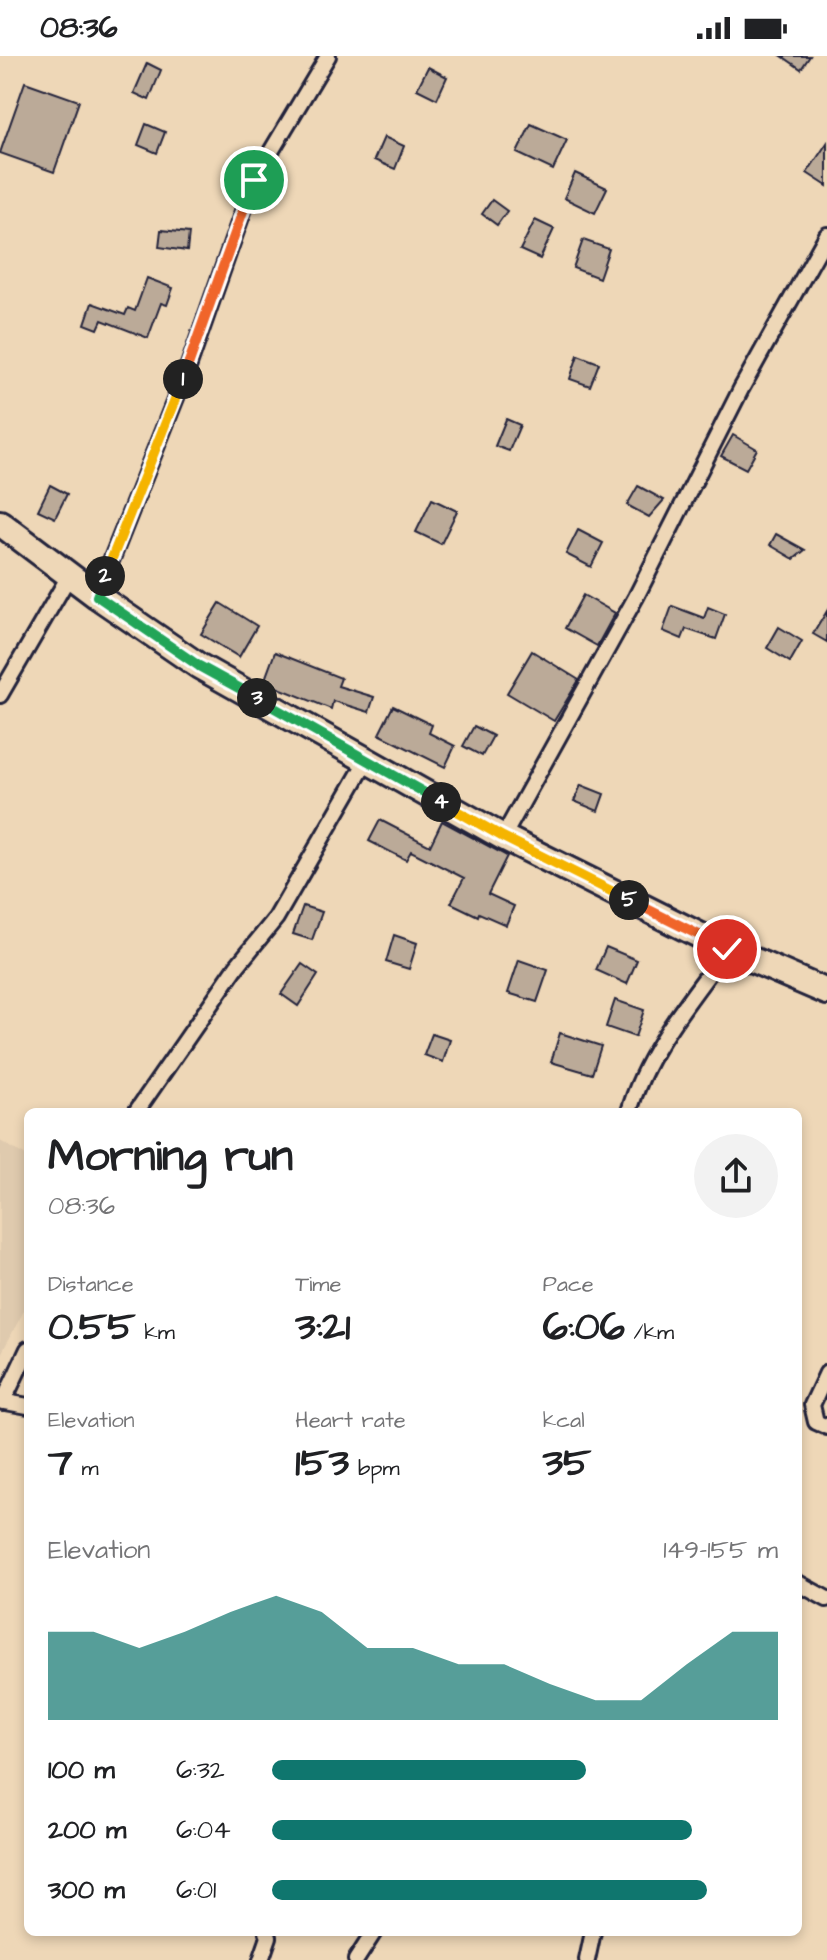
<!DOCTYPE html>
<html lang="en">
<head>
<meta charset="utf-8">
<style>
  :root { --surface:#fff; --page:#f2f2f2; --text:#202124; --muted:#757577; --accent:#0f766e }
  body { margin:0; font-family:"Architects Daughter",sans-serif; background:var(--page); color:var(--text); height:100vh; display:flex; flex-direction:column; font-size:30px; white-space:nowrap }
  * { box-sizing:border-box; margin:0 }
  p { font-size:26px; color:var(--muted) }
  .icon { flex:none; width:44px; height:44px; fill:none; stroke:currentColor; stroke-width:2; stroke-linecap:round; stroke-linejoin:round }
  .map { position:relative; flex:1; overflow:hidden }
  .drawer { position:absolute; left:24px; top:1052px; width:778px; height:828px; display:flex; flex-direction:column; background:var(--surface); border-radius:12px; box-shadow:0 4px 12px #0003 }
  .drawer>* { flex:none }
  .pin { position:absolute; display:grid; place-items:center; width:68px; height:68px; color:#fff; margin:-34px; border:4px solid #fff; border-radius:50%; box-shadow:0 2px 8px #0007 }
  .km { position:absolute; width:40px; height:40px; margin:-20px; border-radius:50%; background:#222; color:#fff; font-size:22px; line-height:40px; text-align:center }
  .round { display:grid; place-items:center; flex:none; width:84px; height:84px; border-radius:42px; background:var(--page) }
  .headline { display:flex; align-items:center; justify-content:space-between; height:136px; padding:0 24px }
  h1 { font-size:44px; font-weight:700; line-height:60px }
  .metrics { display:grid; grid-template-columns:repeat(3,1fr); gap:12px; height:136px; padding:8px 24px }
  .metrics div { display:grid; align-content:center }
  .metrics b { font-size:40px; font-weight:700 }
  .metrics small { font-size:22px; font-weight:400 }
  .metrics p { font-size:22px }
  .chart { height:224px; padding:16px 24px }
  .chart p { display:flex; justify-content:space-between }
  .chart svg { width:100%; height:144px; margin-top:8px; fill:var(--accent); opacity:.7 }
  ul { padding:0 24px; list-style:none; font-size:26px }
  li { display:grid; grid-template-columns:128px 96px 1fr; align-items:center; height:60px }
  li i { height:20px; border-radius:10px; background:var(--accent) }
  .status { display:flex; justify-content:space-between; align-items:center; height:56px; padding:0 40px; background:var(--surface); direction:ltr }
  .status svg { height:22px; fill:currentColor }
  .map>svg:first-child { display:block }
  .built { fill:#dfcaae }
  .building { fill:#bbaa98; stroke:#22223b; stroke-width:2 }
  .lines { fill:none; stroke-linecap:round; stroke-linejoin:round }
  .street-casing { stroke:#22223b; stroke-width:20 }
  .primary-casing { stroke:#22223b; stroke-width:30 }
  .street { stroke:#eed7b7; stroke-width:14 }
  .primary { stroke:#eed7b7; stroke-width:24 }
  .split-1-casing { stroke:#fff; stroke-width:16 }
  .split-2-casing { stroke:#fff; stroke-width:16 }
  .split-3-casing { stroke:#fff; stroke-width:16 }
  .split-4-casing { stroke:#fff; stroke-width:16 }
  .split-5-casing { stroke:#fff; stroke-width:16 }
  .split-6-casing { stroke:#fff; stroke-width:16 }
  .split-1 { stroke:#f0652b; stroke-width:10 }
  .split-2 { stroke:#f5b400; stroke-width:10 }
  .split-3 { stroke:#22a559; stroke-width:10 }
  .split-4 { stroke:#22a559; stroke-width:10 }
  .split-5 { stroke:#f5b400; stroke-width:10 }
  .split-6 { stroke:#f0652b; stroke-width:10 }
</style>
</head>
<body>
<div class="status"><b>08:36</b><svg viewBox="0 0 49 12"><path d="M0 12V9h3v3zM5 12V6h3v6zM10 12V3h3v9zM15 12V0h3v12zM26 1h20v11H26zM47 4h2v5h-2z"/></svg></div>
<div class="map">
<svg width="827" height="1904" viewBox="0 0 827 1904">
  <rect width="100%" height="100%" fill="#eed7b7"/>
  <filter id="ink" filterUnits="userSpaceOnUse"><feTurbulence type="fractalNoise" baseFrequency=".0125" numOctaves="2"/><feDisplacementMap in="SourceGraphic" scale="16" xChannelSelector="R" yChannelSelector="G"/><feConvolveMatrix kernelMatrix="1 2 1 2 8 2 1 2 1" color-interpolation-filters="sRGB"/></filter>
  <g filter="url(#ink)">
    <path class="built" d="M0 1085 28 1101V1247L0 1300Z"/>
    <g class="building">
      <path d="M782 0H810L801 13Z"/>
      <path d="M147 7 161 14 149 44 134 37Z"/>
      <path d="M428 11 447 21 437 43 417 33Z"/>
      <path d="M25 26 79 45 54 116 0 97Z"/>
      <path d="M146 68 165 76 157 97 138 89Z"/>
      <path d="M531 68 567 84 553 114 517 97Z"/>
      <path d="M384 81 404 90 395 113 374 104Z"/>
      <path d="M827 87V130L807 117Z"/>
      <path d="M575 117 607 132 595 157 564 142Z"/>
      <path d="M492 144 507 155 497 169 482 158Z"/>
      <path d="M535 164 554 173 540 203 520 194Z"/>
      <path d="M161 174 189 177 187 195 159 191Z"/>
      <path d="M583 184 609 193 599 222 573 212Z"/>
      <path d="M147 222 173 232 167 249 161 247 148 282 102 264 98 273 85 268 92 247 125 259 128 252 135 255Z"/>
      <path d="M578 299 599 307 590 330 570 323Z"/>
      <path d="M506 363 520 369 509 395 495 390Z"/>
      <path d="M733 379 757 393 746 413 721 400Z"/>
      <path d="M50 429 67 438 55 462 38 454Z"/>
      <path d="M638 430 664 444 649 461 627 449Z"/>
      <path d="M432 443 457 455 441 488 416 476Z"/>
      <path d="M578 474 603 487 591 511 566 498Z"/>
      <path d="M776 478 805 494 794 503 770 489Z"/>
      <path d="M583 539 615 557 597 590 565 572Z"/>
      <path d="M220 547 257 570 239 601 201 578Z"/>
      <path d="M672 550 704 562 708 551 725 558 716 583 686 573 682 583 663 575Z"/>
      <path d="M827 555V586L813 578Z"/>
      <path d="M779 571 802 585 790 606 767 592Z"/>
      <path d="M532 595 579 624 554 665 507 637Z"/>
      <path d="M275 596 341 622 338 630 374 641 369 656 333 645 331 653 264 626Z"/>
      <path d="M393 650 432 669 429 677 455 690 445 711 379 678Z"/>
      <path d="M474 670 493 680 482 700 463 690Z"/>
      <path d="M581 729 604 738 598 755 574 745Z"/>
      <path d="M380 764 430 790 442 765 507 800 488 838 514 850 506 869 479 857 478 860 451 847 464 822 411 795 406 804 369 785Z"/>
      <path d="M303 850 322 856 312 884 293 878Z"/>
      <path d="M394 879 417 887 409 913 386 906Z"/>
      <path d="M606 891 637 904 627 928 596 914Z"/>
      <path d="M519 904 548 914 537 946 508 937Z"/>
      <path d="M302 908 318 919 298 950 281 938Z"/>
      <path d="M615 944 644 954 635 981 606 971Z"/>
      <path d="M560 977 601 990 592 1018 551 1006Z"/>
      <path d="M432 978 450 984 443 1006 424 999Z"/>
    </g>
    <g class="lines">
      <defs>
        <g id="street">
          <path d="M97 540 189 309 254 124 328 0"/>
          <path d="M0 639 69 520"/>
          <path d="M503 781 636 541 741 333 827 179"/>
          <path d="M136 1056 237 910 276 862 367 704"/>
          <path d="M629 1056C646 995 690 944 727 893"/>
          <path d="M827 1317 812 1349 816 1366 827 1371"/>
          <path d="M0 1345 28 1350"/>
          <path d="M3 1346 28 1293"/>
          <path d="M798 1527 827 1543"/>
          <path d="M261 1904 269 1881 267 1876"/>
          <path d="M356 1904 374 1876"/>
          <path d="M587 1904 593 1876"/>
        </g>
        <path id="primary" d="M0 467 97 540 199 610 503 781 727 893 827 936"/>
      </defs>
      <use href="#street" class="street-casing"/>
      <use href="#primary" class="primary-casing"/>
      <use href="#street" class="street"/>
      <use href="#primary" class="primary"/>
    </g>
  </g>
  <g class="lines" filter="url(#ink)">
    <defs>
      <path id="split-1" d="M183 323 254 124"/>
      <path id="split-2" d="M105 520 183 323"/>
      <path id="split-3" d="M105 520 97 540 199 610 257 642"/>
      <path id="split-4" d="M257 642 441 746"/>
      <path id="split-5" d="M441 746 503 781 629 844"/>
      <path id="split-6" d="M629 844 727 893"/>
    </defs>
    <use href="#split-1" class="split-1-casing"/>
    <use href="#split-2" class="split-2-casing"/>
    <use href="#split-3" class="split-3-casing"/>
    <use href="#split-4" class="split-4-casing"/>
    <use href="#split-5" class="split-5-casing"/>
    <use href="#split-6" class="split-6-casing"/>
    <use href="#split-1" class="split-1"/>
    <use href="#split-2" class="split-2"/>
    <use href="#split-3" class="split-3"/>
    <use href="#split-4" class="split-4"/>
    <use href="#split-5" class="split-5"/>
    <use href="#split-6" class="split-6"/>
  </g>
</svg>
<div class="pin" style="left:254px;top:124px;background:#1e9e55"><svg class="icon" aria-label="arrive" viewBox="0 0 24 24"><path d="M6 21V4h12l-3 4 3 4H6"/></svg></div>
<div class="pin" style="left:727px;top:893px;background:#d93025"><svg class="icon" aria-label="check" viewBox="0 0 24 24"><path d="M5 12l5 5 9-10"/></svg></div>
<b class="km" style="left:183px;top:323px">1</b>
<b class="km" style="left:105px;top:520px">2</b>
<b class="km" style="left:257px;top:642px">3</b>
<b class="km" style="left:441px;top:746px">4</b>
<b class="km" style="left:629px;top:844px">5</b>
<section class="drawer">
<div class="headline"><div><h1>Morning run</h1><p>08:36</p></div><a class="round"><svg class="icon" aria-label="share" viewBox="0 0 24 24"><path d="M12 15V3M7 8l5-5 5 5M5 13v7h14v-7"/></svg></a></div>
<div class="metrics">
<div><p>Distance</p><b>0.55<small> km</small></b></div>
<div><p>Time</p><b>3:21</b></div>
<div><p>Pace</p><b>6:06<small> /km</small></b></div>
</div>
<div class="metrics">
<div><p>Elevation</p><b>7<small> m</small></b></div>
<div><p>Heart rate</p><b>153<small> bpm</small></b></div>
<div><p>kcal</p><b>35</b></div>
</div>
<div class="chart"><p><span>Elevation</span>149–155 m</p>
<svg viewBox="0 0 160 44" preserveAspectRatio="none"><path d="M0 44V17L10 17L20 22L30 17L40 11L50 6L60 11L70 22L80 22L90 27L100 27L110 33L120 38L130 38L140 27L150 17L160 17V44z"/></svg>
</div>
<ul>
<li><b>100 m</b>6:32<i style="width:62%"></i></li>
<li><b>200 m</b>6:04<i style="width:83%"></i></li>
<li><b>300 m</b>6:01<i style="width:86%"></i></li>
</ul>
</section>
</div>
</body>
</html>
